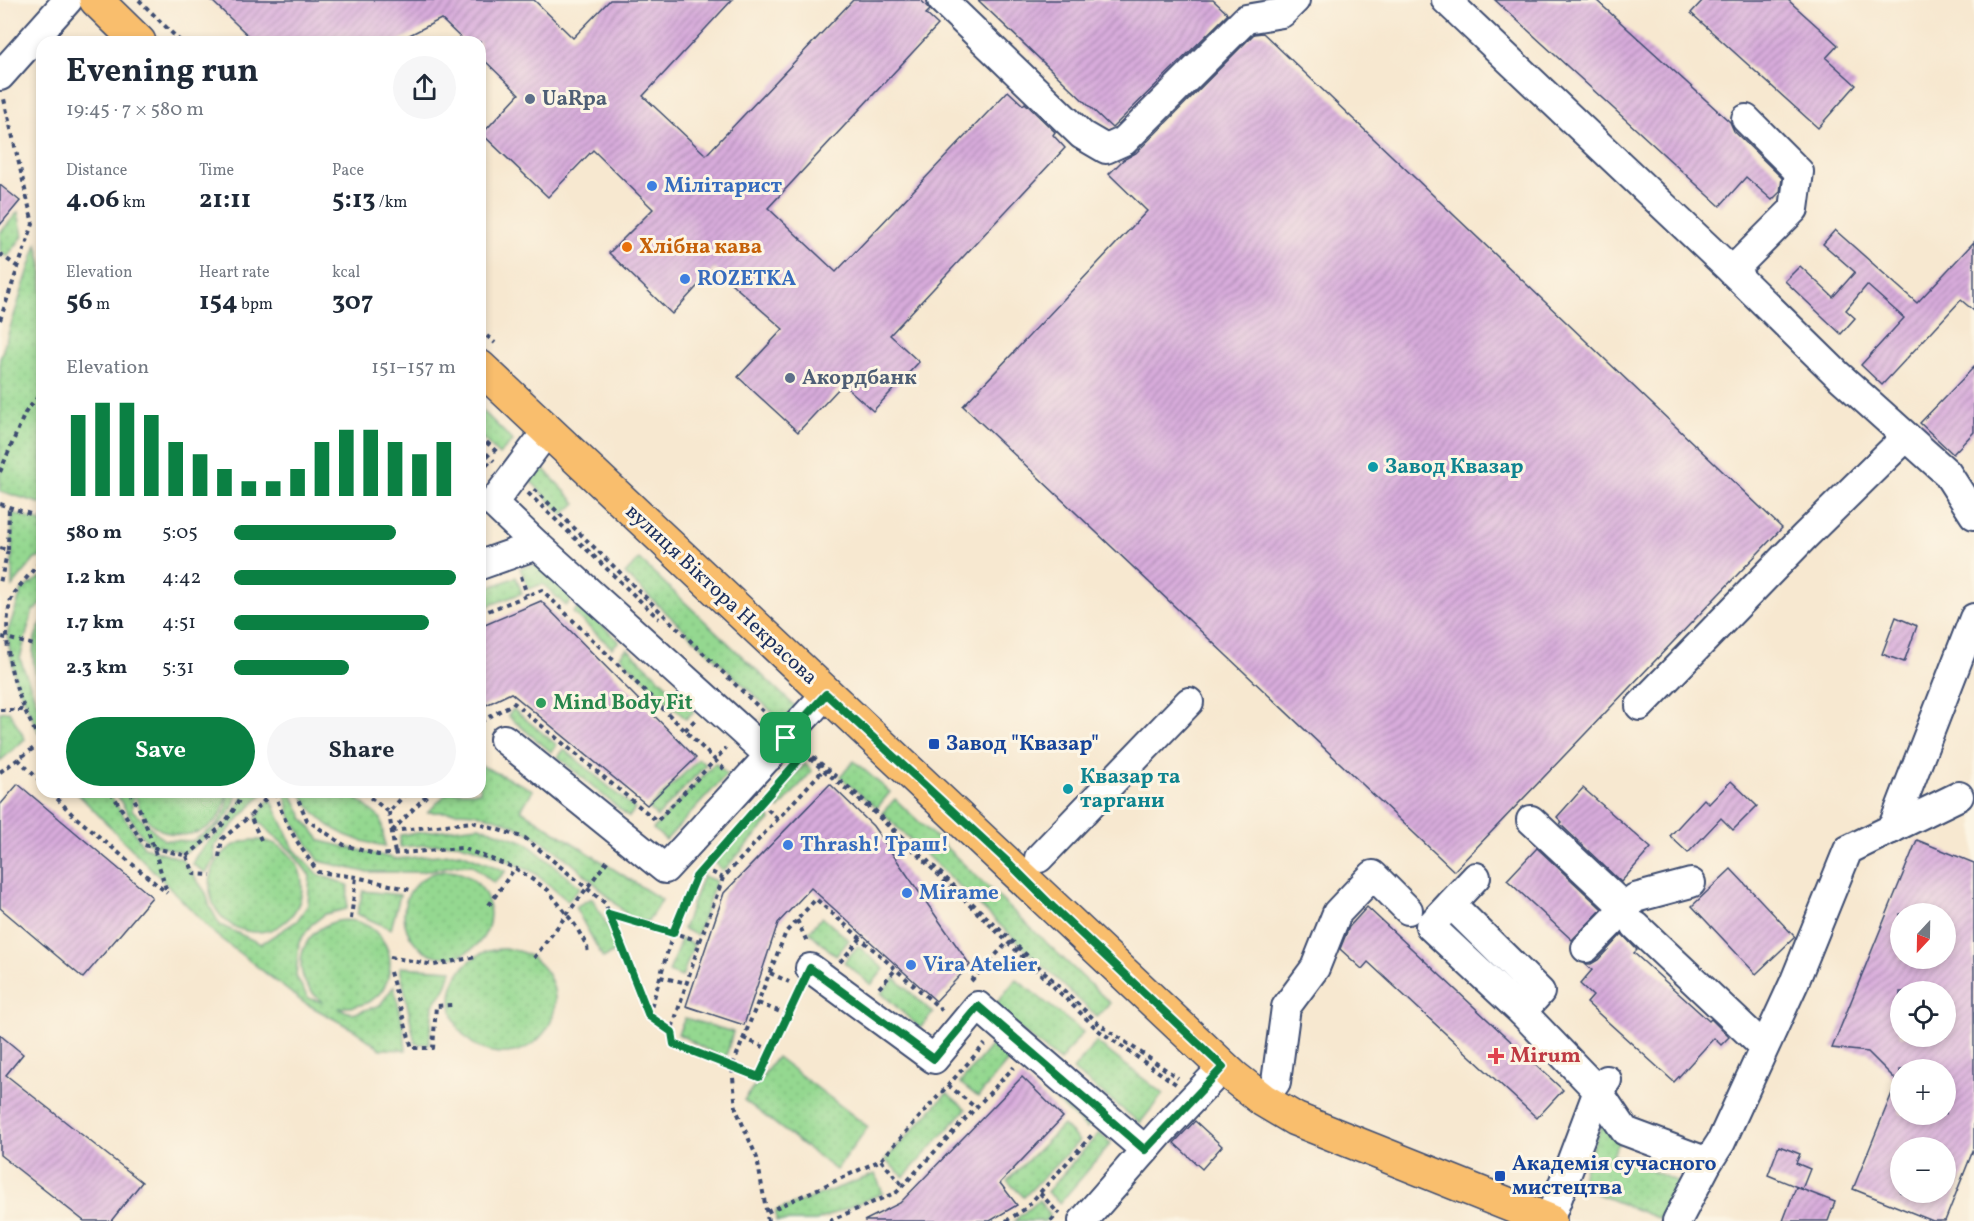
<!DOCTYPE html>
<html lang="en">
<head>
<meta charset="utf-8">
<style>
  :root { --surface:#fff; --page:#f6f6f7; --text:#1f2937; --muted:#747a83; --accent:#0b8043 }
  body { margin:0; font-family:Vollkorn,serif; background:var(--page); color:var(--text); height:100vh; display:flex; flex-direction:column; font-size:22px; white-space:nowrap }
  * { box-sizing:border-box; margin:0 }
  p { font-size:20px; color:var(--muted) }
  .icon { flex:none; width:33px; height:33px; fill:none; stroke:currentColor; stroke-width:2; stroke-linecap:round; stroke-linejoin:round }
  .map { position:relative; flex:1; overflow:hidden }
  .details { position:absolute; left:36px; top:36px; width:450px; height:762px; display:flex; flex-direction:column; background:var(--surface); border-radius:18px; box-shadow:0 3px 9px #0003 }
  .details>* { flex:none }
  .needle { width:39px; rotate:202deg }
  .buttons { position:absolute; left:1890px; top:903px; display:grid; gap:12px }
  .buttons a { display:grid; place-items:center; width:66px; height:66px; border-radius:50%; background:var(--surface); box-shadow:0 3px 9px #0003; font-size:30px }
  .pin { position:absolute; display:grid; place-items:center; width:51px; height:51px; color:#fff; margin:-26px; border-radius:12px; box-shadow:0 3px 9px #0006 }
  .round { display:grid; place-items:center; flex:none; width:63px; height:63px; border-radius:32px; background:var(--page) }
  .headline { display:flex; align-items:center; justify-content:space-between; height:102px; padding:0 30px }
  h1 { font-size:33px; font-weight:700; line-height:45px }
  .stats { display:grid; grid-template-columns:repeat(3,1fr); gap:9px; height:102px; padding:6px 30px }
  .stats div { display:grid; align-content:center }
  .stats b { font-size:26px; font-weight:700 }
  .stats small { font-size:16px; font-weight:400 }
  .stats p { font-size:16px }
  .chart { height:168px; padding:12px 30px }
  .chart p { display:flex; justify-content:space-between }
  .chart svg { width:100%; height:108px; margin-top:6px; stroke:var(--accent); stroke-width:6 }
  .cta { display:flex; gap:12px; margin-top:auto; padding:12px 30px }
  .cta a { flex:1; height:69px; border-radius:36px; background:var(--accent); color:#fff; font-size:24px; font-weight:700; line-height:69px; text-align:center }
  .cta a+a { background:var(--page); color:var(--text) }
  ul { padding:0 30px; list-style:none; font-size:20px }
  li { display:grid; grid-template-columns:96px 72px 1fr; align-items:center; height:45px }
  li i { height:15px; border-radius:8px; background:var(--accent) }
  .map>svg:first-child { display:block }
  .grass { fill:url(#grass-dots); stroke:#588477; stroke-width:1.5 }
  .building { fill:url(#building-hatch); fill-rule:evenodd }
  .lines { fill:none; stroke-linecap:round; stroke-linejoin:round }
  .minor-casing { stroke:#3c4b6f; stroke-width:32 }
  .major-casing { stroke:#3c4b6f; stroke-width:36 }
  .path { stroke:#3c4b6f; stroke-width:4; stroke-dasharray:4.5 4.5; stroke-linecap:butt }
  .minor { stroke:#fff; stroke-width:28 }
  .major { stroke:#f9be6d; stroke-width:33 }
  .route-casing { stroke:#fff; stroke-width:12 }
  .route { stroke:#0b8043; stroke-width:8 }
  .service-dot { fill:#5c6f8a; stroke:#fcf5e5; stroke-width:2 }
  .shop-dot { fill:#3f7fe0; stroke:#fcf5e5; stroke-width:2 }
  .food-dot { fill:#e8710a; stroke:#fcf5e5; stroke-width:2 }
  .culture-dot { fill:#0f9aa8; stroke:#fcf5e5; stroke-width:2 }
  .leisure-dot { fill:#2e9e5b; stroke:#fcf5e5; stroke-width:2 }
  .transit-dot { fill:#1a4fb4; stroke:#fcf5e5; stroke-width:2 }
  .health-dot { fill:#e0444e; stroke:#fcf5e5; stroke-width:2 }
  .labels { text-anchor:middle; dominant-baseline:central; stroke-width:6; stroke-linejoin:round; paint-order:stroke }
  .service-label { font-size:21px; font-weight:bold; fill:#4e5e75; stroke:#fcf5e5; text-anchor:start }
  .shop-label { font-size:21px; font-weight:bold; fill:#366cbe; stroke:#fcf5e5; text-anchor:start }
  .food-label { font-size:21px; font-weight:bold; fill:#c56008; stroke:#fcf5e5; text-anchor:start }
  .culture-label { font-size:21px; font-weight:bold; fill:#0d838f; stroke:#fcf5e5; text-anchor:start }
  .street-label { font-size:21px; fill:#1b2f5e; stroke:#fcf5e5 }
  .leisure-label { font-size:21px; font-weight:bold; fill:#27864d; stroke:#fcf5e5; text-anchor:start }
  .transit-label { font-size:21px; font-weight:bold; fill:#164399; stroke:#fcf5e5; text-anchor:start }
  .health-label { font-size:21px; font-weight:bold; fill:#be3a42; stroke:#fcf5e5; text-anchor:start }
</style>
</head>
<body>
<div class="map">
<svg width="1974" height="1221" viewBox="0 0 1974 1221">
  <defs>
    <pattern id="grass-dots" width="8" height="8" patternUnits="userSpaceOnUse" patternTransform="scale(1.5)"><rect width="8" height="8" fill="#94d890"/><path d="M2 2h.1M6 6h.1" fill="none" stroke="#7fba7f" stroke-width="1.8" stroke-linecap="round"/></pattern>
    <pattern id="building-hatch" width="6" height="6" patternUnits="userSpaceOnUse" patternTransform="scale(1.5)"><rect width="6" height="6" fill="#d8acdb"/><path d="M-1 1l2-2M0 6l6-6M5 7l2-2" fill="none" stroke="#ae8cb5"/></pattern>
  </defs>
  <rect width="100%" height="100%" fill="#fcf5e5"/>
  <filter id="ink" filterUnits="userSpaceOnUse"><feTurbulence type="fractalNoise" baseFrequency=".0167" numOctaves="2"/><feDisplacementMap in="SourceGraphic" scale="12" xChannelSelector="R" yChannelSelector="G"/><feConvolveMatrix kernelMatrix="1 2 1 2 8 2 1 2 1" color-interpolation-filters="sRGB"/></filter>
  <filter id="wash" filterUnits="userSpaceOnUse"><feTurbulence type="fractalNoise" baseFrequency=".008" numOctaves="4" result="noise"/><feDisplacementMap in="SourceGraphic" scale="24" xChannelSelector="R" yChannelSelector="G"/><feGaussianBlur stdDeviation="1.35" result="paint"/><feColorMatrix in="noise" values="0 0 0 0 0 0 0 0 0 0 0 0 0 0 0 0 0 1.4 0 .05"/><feComposite in="paint" operator="in"/></filter>
  <g filter="url(#wash)">
    <rect width="100%" height="100%" fill="#f7e8d0"/>
    <g class="grass">
      <path d="M18 212 23 236 7 257 0 251V233Z"/>
      <path d="M37 244 42 265V504L0 491V359Z"/>
      <path d="M480 408 513 441 499 455 480 436Z"/>
      <path d="M535 460 576 503 563 515 522 472Z"/>
      <path d="M12 513 42 522V557L35 559 12 587Z"/>
      <path d="M639 559 801 712 787 726 625 574Z"/>
      <path d="M537 564 573 598 566 606 543 584 529 589 520 568Z"/>
      <path d="M42 576V604L32 612 20 659 38 706 42 709V740L15 679 7 634 22 590Z"/>
      <path d="M516 577 522 593 480 609V591Z"/>
      <path d="M580 605 619 641 612 648 573 613Z"/>
      <path d="M42 622V692C32 669 28 645 42 622Z"/>
      <path d="M627 648 694 711 686 719 620 656Z"/>
      <path d="M513 709 557 745 551 752 508 716Z"/>
      <path d="M9 711 25 739 0 761V712Z"/>
      <path d="M564 749 635 809 629 817 558 757Z"/>
      <path d="M699 759 706 765 657 817 649 808Z"/>
      <path d="M854 761 890 792 877 808 840 777Z"/>
      <path d="M715 763 727 774 666 840 653 829Z"/>
      <path d="M805 764 812 771 779 809 771 802Z"/>
      <path d="M480 765 533 790 521 810 662 900 647 922 633 921C590 878 542 827 479 814 463 810 444 813 428 812L448 792H480Z"/>
      <path d="M76 792H108L144 847 182 859 206 893 210 907 220 925 261 944 297 921 308 905 310 876 292 852 256 819 265 804 271 799 294 849 317 874 348 885 347 909 325 914 311 925 299 942 296 976 308 998 322 1002C315 995 306 988 303 977 289 930 352 899 381 938 391 951 392 966 387 981 378 1004 358 1007 338 1008L353 1014 380 1005 394 986 403 1025 406 1050 381 1049 354 1030 303 1002 216 935Z"/>
      <path d="M115 792H133L132 810 164 840 193 841 217 825 227 807V792H236C238 815 202 842 184 853L149 843 139 832Z"/>
      <path d="M135 792H226C226 845 145 853 135 792Z"/>
      <path d="M245 792H264L214 846 215 859 206 873 192 864C199 848 211 840 223 828 233 817 239 805 245 792Z"/>
      <path d="M285 792H291L304 819 321 841 396 859 461 853 506 871 494 883 472 865H457L420 872H365L319 861 290 816Z"/>
      <path d="M300 792H349L381 819 385 846C346 840 320 827 300 792Z"/>
      <path d="M895 799 1110 1003 1097 1017 882 813Z"/>
      <path d="M761 809 771 819 723 871 713 861Z"/>
      <path d="M479 826 525 842 580 887 568 901 533 872 488 852 457 843 400 847V835Z"/>
      <circle cx="256" cy="886" r="46"/>
      <circle cx="447" cy="914" r="43"/>
      <path d="M703 876 716 881 697 935 683 929Z"/>
      <path d="M363 891 400 895 391 929 357 914Z"/>
      <path d="M592 898 620 949 603 958 575 907Z"/>
      <path d="M822 917 849 940 836 956 809 932Z"/>
      <path d="M681 939 694 944 682 977 669 972Z"/>
      <path d="M858 946 884 969 871 985 844 962Z"/>
      <circle cx="503" cy="1001" r="52"/>
      <path d="M400 967 452 970 445 989 433 1005 429 1044H415Z"/>
      <path d="M895 978 933 1013 920 1028 881 993Z"/>
      <path d="M1016 979 1083 1032 1060 1061 993 1008Z"/>
      <path d="M685 1018 733 1032 725 1060 678 1034Z"/>
      <path d="M995 1041 1012 1056 978 1097 960 1083Z"/>
      <path d="M1096 1042 1163 1094 1140 1123 1073 1070Z"/>
      <path d="M777 1057 868 1127 836 1170 744 1100Z"/>
      <path d="M1029 1066 1091 1124 1087 1129 1024 1071Z"/>
      <path d="M947 1093 966 1109 904 1177 885 1160Z"/>
      <path d="M1606 1118 1620 1139 1613 1155 1691 1187 1665 1221 1580 1187 1587 1158Z"/>
      <path d="M1063 1125 1079 1141 1024 1197 1007 1181Z"/>
      <path d="M1099 1133 1111 1143 1060 1203 1047 1192Z"/>
      <path d="M875 1174 883 1193 816 1221H776V1211Z"/>
      <path d="M1039 1200 1050 1215 1045 1221H1014Z"/>
    </g>
    <g id="blocks">
      <g class="building">
        <path d="M211 0H534L573 38 610 0H732L643 96 706 155 853 0H921L930 10 926 14 938 25 768 208 836 272 1008 91 1023 105 1025 103 1055 132 1053 135 1065 148 890 335 919 362 873 411 843 384 798 432 738 377 783 329 714 268 672 314 609 253 653 209 593 150 548 197 482 134 519 94 480 56V42H465L441 19 396 42H255Z"/>
        <path d="M978 0H1213L1228 14 1112 128Z"/>
        <path d="M1495 0H1596L1730 122 1734 131 1782 178 1780 192 1772 200 1746 177 1720 206Z"/>
        <path d="M1703 0H1788L1838 45 1826 58 1856 85 1818 128 1691 13Z"/>
        <path d="M1263 33 1782 528 1454 871 963 406 1147 211 1109 174 1123 160 1136 153 1254 34Z"/>
        <path d="M0 185 20 201 0 225Z"/>
        <path d="M1835 230 1917 303 1974 242V311L1961 300 1882 385 1861 365 1904 318 1867 285 1846 310 1855 318 1841 334 1785 281 1800 266 1833 297 1855 272 1823 244Z"/>
        <path d="M1974 367V432L1953 454 1920 423Z"/>
        <path d="M541 601 696 758 647 805 511 693 480 708V627Z"/>
        <path d="M1896 617 1917 626 1904 662 1882 654Z"/>
        <path d="M1731 781 1757 806 1733 830 1721 818 1688 853 1670 836 1704 799 1709 804Z"/>
        <path d="M18 784 152 897 83 978 0 908V805Z"/>
        <path d="M830 784 873 826 970 965 936 1001 811 888 778 923 744 1025 686 1006 724 893Z"/>
        <path d="M1583 788 1651 848 1621 882 1560 824 1562 822 1557 817Z"/>
        <path d="M1917 840 1974 863V1148L1945 1221H1933L1853 1189 1897 1081 1868 1052 1832 1048ZM1900 914H1946V958H1900ZM1900 992H1946V1036H1900ZM1900 1070H1946V1114H1900ZM1900 1148H1946V1192H1900Z"/>
        <path d="M1537 848 1602 909 1572 940 1507 880Z"/>
        <path d="M1731 869 1795 937 1756 974 1692 906Z"/>
        <path d="M1367 907 1563 1090 1537 1118 1368 962 1362 969 1340 949 1349 927Z"/>
        <path d="M1622 934 1637 950 1634 953 1709 1021 1711 1019 1729 1037 1721 1045 1714 1038 1674 1082 1587 1003 1593 996 1580 984 1592 970 1585 964H1591L1598 960Z"/>
        <path d="M0 1035 23 1054 6 1075 142 1182 111 1221H84L0 1155Z"/>
        <path d="M1022 1077 1063 1117 1000 1183 1017 1205 990 1221H864L900 1203Z"/>
        <path d="M1195 1121 1222 1146 1202 1169 1174 1143Z"/>
        <path d="M1779 1146 1800 1154 1796 1163 1810 1169 1802 1189 1768 1175Z"/>
        <path d="M1796 1187 1835 1202 1828 1221H1783Z"/>
      </g>
    </g>
  </g>
  <g filter="url(#ink)">
    <use href="#blocks" fill-opacity="0" stroke="#3c4b6f" stroke-width="1.5"/>
    <g class="lines">
      <defs>
        <g id="minor">
          <path d="M942 0 1082 135 1106 149 1124 141 1246 19 1282 13 1295 0"/>
          <path d="M1446 0 1732 271 1838 375 1947 473 1974 515"/>
          <path d="M0 76 68 0"/>
          <path d="M1732 271 1794 209 1799 172 1746 119"/>
          <path d="M537 545 493 503 547 431"/>
          <path d="M480 565 537 545 770 756"/>
          <path d="M1640 706 1804 537 1906 437"/>
          <path d="M504 739 665 869 826 694"/>
          <path d="M1531 820 1625 908"/>
          <path d="M1892 829 1974 618"/>
          <path d="M1039 858 1189 702"/>
          <path d="M1476 877 1430 926 1522 1012 1598 1091 1549 1221"/>
          <path d="M1451 904 1540 992 1522 1012"/>
          <path d="M1636 926 1764 1047"/>
          <path d="M1586 948 1635 898 1691 883"/>
          <path d="M810 968 934 1059 978 1006 1145 1150"/>
          <path d="M1607 1080 1598 1091 1625 1131 1708 1162"/>
          <path d="M1263 1100 1276 1082 1286 1007 1315 968 1337 913 1373 875 1408 910"/>
          <path d="M1083 1221 1161 1132 1223 1067"/>
          <path d="M1677 1221 1708 1162 1721 1142 1794 983 1848 850 1959 796"/>
        </g>
        <g id="major">
          <path d="M96 0 139 42"/>
          <path d="M480 367 1234 1077 1263 1100 1295 1119 1550 1221"/>
        </g>
      </defs>
      <use href="#minor" class="minor-casing"/>
      <use href="#major" class="major-casing"/>
      <g class="path">
        <path d="M139 0 181 42"/>
        <path d="M0 254 18 267"/>
        <path d="M0 320 33 224 4 99"/>
        <path d="M480 330 495 343"/>
        <path d="M480 436 499 454"/>
        <path d="M480 447 494 461"/>
        <path d="M0 472 25 413 42 392"/>
        <path d="M480 472 490 462"/>
        <path d="M534 489 772 720"/>
        <path d="M528 493 659 619"/>
        <path d="M0 504 42 518"/>
        <path d="M0 548 8 550 0 583"/>
        <path d="M8 550 9 507"/>
        <path d="M521 576 527 595"/>
        <path d="M480 614 542 590 715 760 657 821 514 703 480 722"/>
        <path d="M2 637 34 645"/>
        <path d="M0 710H24"/>
        <path d="M685 730 695 720"/>
        <path d="M806 751 868 804 1099 1024 1178 1078"/>
        <path d="M803 753 876 814 1098 1030 1176 1084"/>
        <path d="M18 759 42 783"/>
        <path d="M724 769 715 760 726 748"/>
        <path d="M0 772 41 743C17 697 0 656 10 602 15 589 29 576 38 564L42 562"/>
        <path d="M51 792 73 815 167 893"/>
        <path d="M111 792 144 845 187 856"/>
        <path d="M130 792C148 820 157 861 167 892"/>
        <path d="M275 792C283 822 300 847 318 872L356 877 411 890"/>
        <path d="M295 792 307 820 344 845 378 855 462 848 515 868 548 890 575 925 587 946 588 955"/>
        <path d="M363 792 389 812 407 792"/>
        <path d="M761 803 778 819"/>
        <path d="M389 812 395 854"/>
        <path d="M392 831 472 822 525 838 605 903 649 1016 671 1032 674 1044 759 1078 800 988"/>
        <path d="M392 831 430 792"/>
        <path d="M261 840 250 816 272 792"/>
        <path d="M187 856C210 836 232 822 242 792"/>
        <path d="M187 856 194 874 211 875"/>
        <path d="M219 857 222 839 250 816"/>
        <path d="M704 868 723 878"/>
        <path d="M489 905 515 868"/>
        <path d="M610 914 700 941 671 1032"/>
        <path d="M351 919 356 877"/>
        <path d="M797 920 808 944"/>
        <path d="M700 941 723 878 823 770"/>
        <path d="M390 957 434 965 476 957"/>
        <path d="M534 958 608 860"/>
        <path d="M840 962 861 938"/>
        <path d="M390 972 412 1048H433L436 1006 452 1005"/>
        <path d="M770 973 789 982"/>
        <path d="M660 977 687 983"/>
        <path d="M971 981 1007 943"/>
        <path d="M879 988 896 969"/>
        <path d="M758 1003 788 1015"/>
        <path d="M649 1015 673 933 696 877 733 835"/>
        <path d="M743 1038 771 1050"/>
        <path d="M948 1085 976 1108"/>
        <path d="M881 1160 903 1186"/>
        <path d="M1040 1193 1058 1213"/>
        <path d="M767 1212 881 1160 985 1044"/>
        <path d="M768 1221 757 1158 736 1109 732 1067 786 932 816 899 943 1011"/>
        <path d="M829 1221 897 1192 1014 1067"/>
        <path d="M1006 1221 1025 1209 1092 1135"/>
        <path d="M1051 1221 1060 1211"/>
      </g>
      <use href="#minor" class="minor"/>
      <use href="#major" class="major"/>
    </g>
  </g>
  <g class="lines" filter="url(#ink)">
    <defs>
      <path id="route" d="M826 694 1011 865 1054 908 1223 1067 1145 1150 978 1006 934 1059 810 968 759 1077 674 1044 672 1032 649 1016 609 914 673 933 696 877 804 754 786 738Z"/>
    </defs>
    <use href="#route" class="route-casing"/>
    <use href="#route" class="route"/>
  </g>
  <g class="service-dot">
    <circle cx="530" cy="99" r="6"/>
    <circle cx="790" cy="378" r="6"/>
  </g>
  <g class="shop-dot">
    <circle cx="652" cy="186" r="6"/>
    <circle cx="685" cy="279" r="6"/>
    <circle cx="788" cy="845" r="6"/>
    <circle cx="907" cy="893" r="6"/>
    <circle cx="911" cy="965" r="6"/>
  </g>
  <circle class="food-dot" cx="627" cy="247" r="6"/>
  <g class="culture-dot">
    <circle cx="1373" cy="467" r="6"/>
    <circle cx="1068" cy="789" r="6"/>
  </g>
  <circle class="leisure-dot" cx="541" cy="703" r="6"/>
  <g class="transit-dot">
    <rect x="928" y="738" width="12" height="12" rx="3"/>
    <rect x="1494" y="1170" width="12" height="12" rx="3"/>
  </g>
  <path class="health-dot" d="M1493 1047h6v6h6v6h-6v6h-6v-6h-6v-6h6z"/>
  <g class="labels">
    <g class="service-label">
      <text x="542" y="99">UaRpa</text>
      <text x="802" y="378">Акордбанк</text>
    </g>
    <g class="shop-label">
      <text x="664" y="186">Мілітарист</text>
      <text x="697" y="279">ROZETKA</text>
      <text x="800" y="845">Thrash! Траш!</text>
      <text x="919" y="893">Mirame</text>
      <text x="923" y="965">Vira Atelier</text>
    </g>
    <g class="food-label">
      <text x="639" y="247">Хлібна кава</text>
    </g>
    <g class="culture-label">
      <text x="1385" y="467">Завод Квазар</text>
      <text x="1080" y="777">Квазар та<tspan x="1080" dy="24">таргани</tspan></text>
    </g>
    <g class="street-label">
      <text transform="translate(721 595) rotate(43)">вулиця Віктора Некрасова</text>
    </g>
    <g class="leisure-label">
      <text x="553" y="703">Mind Body Fit</text>
    </g>
    <g class="transit-label">
      <text x="946" y="744">Завод "Квазар"</text>
      <text x="1512" y="1164">Академія сучасного<tspan x="1512" dy="24">мистецтва</tspan></text>
    </g>
    <g class="health-label">
      <text x="1510" y="1056">Mirum</text>
    </g>
  </g>
</svg>
<div class="buttons">
<a><svg class="needle" viewBox="-14 -14 28 28"><path d="M0-13l5 13h-10z" fill="#e53935"/><path d="M0 13l5-13h-10z" fill="#747a83"/></svg></a>
<a><svg class="icon" aria-label="locate" viewBox="0 0 24 24"><circle cx="12" cy="12" r="6"/><path d="M12 2v4M12 18v4M2 12h4M18 12h4"/></svg></a>
<a>+</a>
<a>−</a>
</div>
<div class="pin" style="left:786px;top:738px;background:#1e9e55"><svg class="icon" aria-label="arrive" viewBox="0 0 24 24"><path d="M6 21V4h12l-3 4 3 4H6"/></svg></div>
<section class="details">
<div class="headline"><div><h1>Evening run</h1><p>19:45 · 7 × 580 m</p></div><a class="round"><svg class="icon" aria-label="share" viewBox="0 0 24 24"><path d="M12 15V3M7 8l5-5 5 5M5 13v7h14v-7"/></svg></a></div>
<div class="stats">
<div><p>Distance</p><b>4.06<small> km</small></b></div>
<div><p>Time</p><b>21:11</b></div>
<div><p>Pace</p><b>5:13<small> /km</small></b></div>
</div>
<div class="stats">
<div><p>Elevation</p><b>56<small> m</small></b></div>
<div><p>Heart rate</p><b>154<small> bpm</small></b></div>
<div><p>kcal</p><b>307</b></div>
</div>
<div class="chart"><p><span>Elevation</span>151–157 m</p>
<svg viewBox="0 0 160 44" preserveAspectRatio="none"><path d="M5 44V11M15 44V6M25 44V6M35 44V11M45 44V22M55 44V27M65 44V33M75 44V38M85 44V38M95 44V33M105 44V22M115 44V17M125 44V17M135 44V22M145 44V27M155 44V22"/></svg>
</div>
<ul>
<li><b>580 m</b>5:05<i style="width:73%"></i></li>
<li><b>1.2 km</b>4:42<i style="width:100%"></i></li>
<li><b>1.7 km</b>4:51<i style="width:88%"></i></li>
<li><b>2.3 km</b>5:31<i style="width:52%"></i></li>
</ul>
<div class="cta"><a>Save</a><a>Share</a></div>
</section>
</div>
</body>
</html>
